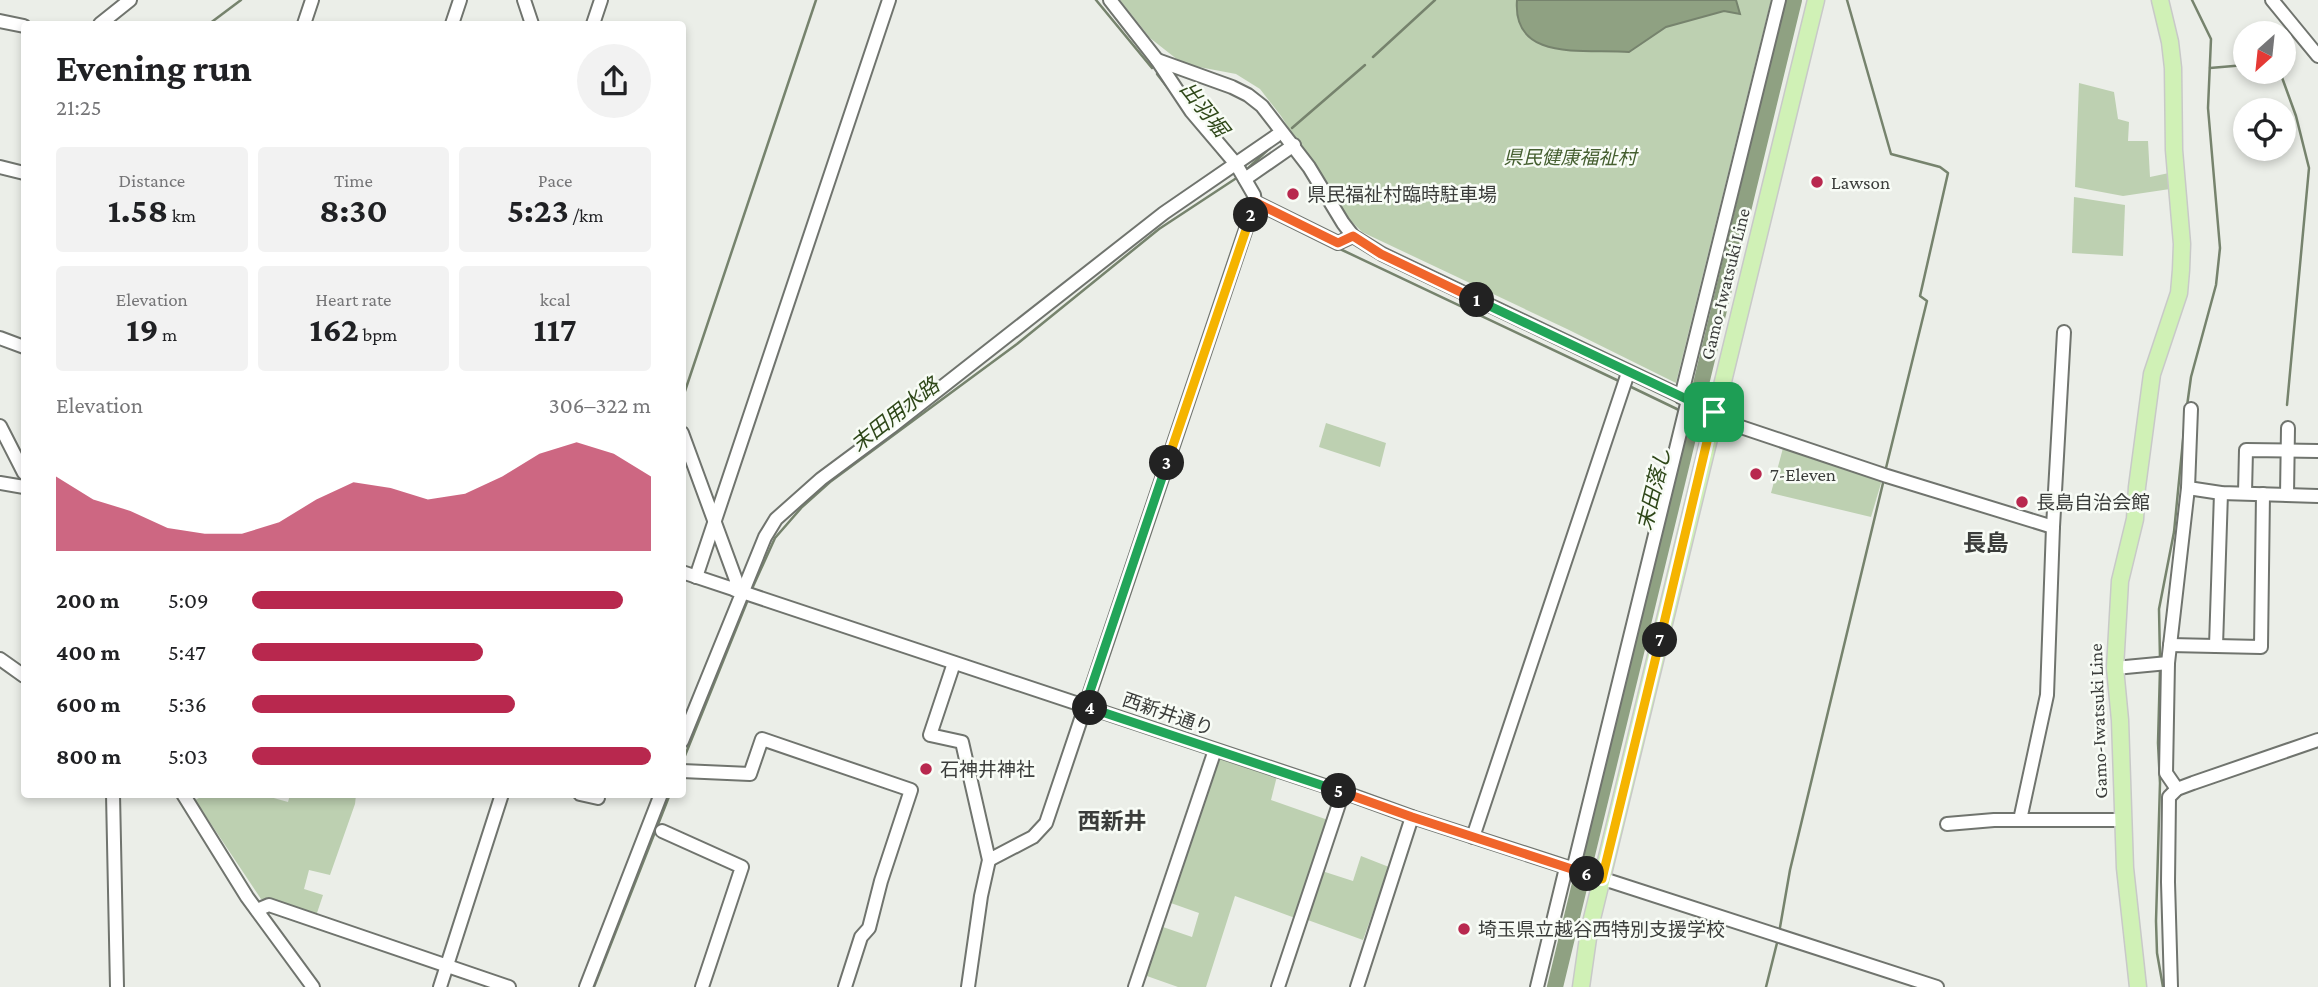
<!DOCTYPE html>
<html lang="en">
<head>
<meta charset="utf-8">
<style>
  :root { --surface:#fff; --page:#f2f2f2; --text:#202124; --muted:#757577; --accent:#b8284e }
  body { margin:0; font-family:"Crimson Pro","Noto Sans JP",serif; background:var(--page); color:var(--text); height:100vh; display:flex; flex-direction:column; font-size:26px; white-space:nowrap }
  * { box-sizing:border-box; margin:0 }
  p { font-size:23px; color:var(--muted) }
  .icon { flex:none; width:38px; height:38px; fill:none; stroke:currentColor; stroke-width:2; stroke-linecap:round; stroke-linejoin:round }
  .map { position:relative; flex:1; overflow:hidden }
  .panel { position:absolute; left:21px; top:21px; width:665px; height:777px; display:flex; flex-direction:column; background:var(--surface); border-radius:7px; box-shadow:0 4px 10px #0003 }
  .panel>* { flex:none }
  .needle { width:46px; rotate:207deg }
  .buttons { position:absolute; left:2233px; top:21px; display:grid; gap:14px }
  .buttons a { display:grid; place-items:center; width:63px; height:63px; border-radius:50%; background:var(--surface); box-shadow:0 4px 10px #0003; font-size:35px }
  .pin { position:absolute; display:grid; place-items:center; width:60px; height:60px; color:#fff; margin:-30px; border-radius:14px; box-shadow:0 4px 10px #0006 }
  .km { position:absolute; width:35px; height:35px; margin:-18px; border-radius:50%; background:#222; color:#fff; font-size:19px; line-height:35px; text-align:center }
  .round { display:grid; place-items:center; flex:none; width:74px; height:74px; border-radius:37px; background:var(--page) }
  .summary { display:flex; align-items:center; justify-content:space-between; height:119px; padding:0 35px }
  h1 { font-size:38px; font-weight:700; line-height:52px }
  .metrics { display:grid; grid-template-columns:repeat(3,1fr); gap:10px; height:119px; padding:7px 35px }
  .metrics div { display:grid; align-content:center; border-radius:7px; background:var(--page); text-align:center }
  .metrics b { font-size:35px; font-weight:700 }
  .metrics small { font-size:19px; font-weight:400 }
  .metrics p { font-size:19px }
  .chart { height:196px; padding:14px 35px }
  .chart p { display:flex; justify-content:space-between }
  .chart svg { width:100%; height:126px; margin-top:7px; fill:var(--accent); opacity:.7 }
  ul { padding:0 35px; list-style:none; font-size:23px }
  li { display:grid; grid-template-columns:112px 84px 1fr; align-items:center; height:52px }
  li i { height:18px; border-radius:9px; background:var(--accent) }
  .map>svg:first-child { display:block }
  .green { fill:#bdd0b1 }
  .water { fill:#8fa182; stroke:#76836d; stroke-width:2 }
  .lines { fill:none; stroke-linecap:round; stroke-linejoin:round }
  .stream { stroke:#76836d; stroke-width:2.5 }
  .river { stroke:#8fa182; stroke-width:16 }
  .minor-casing { stroke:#70746e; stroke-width:16 }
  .major-casing { stroke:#c8c9c8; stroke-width:19 }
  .minor { stroke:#fff; stroke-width:12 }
  .major { stroke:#d0f1b6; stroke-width:16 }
  .split-1-casing { stroke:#fff; stroke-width:14 }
  .split-2-casing { stroke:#fff; stroke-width:14 }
  .split-3-casing { stroke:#fff; stroke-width:14 }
  .split-4-casing { stroke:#fff; stroke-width:14 }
  .split-5-casing { stroke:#fff; stroke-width:14 }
  .split-6-casing { stroke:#fff; stroke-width:14 }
  .split-7-casing { stroke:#fff; stroke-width:14 }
  .split-8-casing { stroke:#fff; stroke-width:14 }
  .split-1 { stroke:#22a559; stroke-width:9 }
  .split-2 { stroke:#f0652b; stroke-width:9 }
  .split-3 { stroke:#f5b400; stroke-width:9 }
  .split-4 { stroke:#22a559; stroke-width:9 }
  .split-5 { stroke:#22a559; stroke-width:9 }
  .split-6 { stroke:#f0652b; stroke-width:9 }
  .split-7 { stroke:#f5b400; stroke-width:9 }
  .split-8 { stroke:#f5b400; stroke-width:9 }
  .poi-dot { fill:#b8284e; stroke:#f8fcf6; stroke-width:2.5 }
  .labels { text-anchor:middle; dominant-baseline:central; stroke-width:5; stroke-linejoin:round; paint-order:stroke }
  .park-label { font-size:19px; font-style:italic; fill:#455f30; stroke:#f8fcf6 }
  .poi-label { font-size:19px; fill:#3b3d3b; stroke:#f8fcf6; text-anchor:start }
  .street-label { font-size:19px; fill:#3b3d3b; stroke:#f8fcf6 }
  .water-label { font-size:21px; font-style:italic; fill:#2e4718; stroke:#f8fcf6 }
  .quarter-label { font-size:23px; font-weight:bold; fill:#3b3d3b; stroke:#f8fcf6 }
</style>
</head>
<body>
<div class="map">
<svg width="2318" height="987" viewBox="0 0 2318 987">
  <rect width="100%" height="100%" fill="#ebeee8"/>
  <g class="green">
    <path d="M1120 0H1771L1676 383 1567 329 1362 232 1342 212 1281 116 1260 89 1236 74 1183 64 1150 38Z"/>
    <path d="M2079 83 2114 92 2118 119 2129 122 2128 141H2148L2150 177 2169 173 2170 189 2123 196 2075 187Z"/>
    <path d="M2074 197 2125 205 2123 256 2072 253Z"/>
    <path d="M1326 423 1386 443 1380 467 1319 447Z"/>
    <path d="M1783 448 1882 480 1871 517 1771 493Z"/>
    <path d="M1217 756 1277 776 1271 800 1328 820 1295 918 1235 896 1206 987H1178L1144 975 1160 926 1192 937 1199 913 1168 902Z"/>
    <path d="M207 794 263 795 288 802 290 795H356L355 804 330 875 309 870 304 889 323 895 316 916 261 899 195 800Z"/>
    <path d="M1361 856 1389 867 1363 940 1305 919 1322 871 1353 881Z"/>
  </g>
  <path class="water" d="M1517 0H1736L1740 14 1724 11 1666 27 1629 52C1588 48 1512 64 1517 0Z"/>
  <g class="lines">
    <g class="stream">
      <path d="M1096 0 1152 68"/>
      <path d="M1847 0 1891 154 1940 167 1948 173 1920 296 1927 301 1885 472"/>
      <path d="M209 24 241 0"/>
      <path d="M1373 57 1435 0"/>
      <path d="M2210 68 2245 65"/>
      <path d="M2280 72 2296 116 2309 168 2287 405"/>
      <path d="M1157 74 1174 96"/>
      <path d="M1292 128 1365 65"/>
      <path d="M1219 154 1226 162"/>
      <path d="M1245 171 1273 145"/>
      <path d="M1340 249 1621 382"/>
      <path d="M1627 385 1681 411"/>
      <path d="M682 400 816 0"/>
      <path d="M2187 406 2191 377 2216 285 2220 248 2208 108 2211 39 2192 0"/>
      <path d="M751 591 775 538 802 507 830 482 1017 344 1159 229 1235 179"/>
      <path d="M2160 659 2159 609 2174 532 2184 430"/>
      <path d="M2160 669 2158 743 2160 783 2156 921 2157 953 2163 987"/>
      <path d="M682 763 749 597"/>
      <path d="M1779 933 1790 870 1884 479"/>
      <path d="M594 987 670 794"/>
      <path d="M1766 987 1778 939"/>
    </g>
    <path class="river" d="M1555 987 1794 0"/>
    <defs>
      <g id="minor">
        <path d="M524 0 532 24"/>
        <path d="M1110 0 1157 60 1191 111 1236 164 1254 195 1255 202 1338 243 1353 236"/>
        <path d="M2272 0 2318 56"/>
        <path d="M0 21 24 26"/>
        <path d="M100 24 130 0"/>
        <path d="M304 24 312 0"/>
        <path d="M452 24 460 0"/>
        <path d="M593 24 601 0"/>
        <path d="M1157 60 1232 87 1248 95 1262 106 1309 167 1343 223 1353 236 1382 254 1714 412 1720 420 1887 476 2053 527"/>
        <path d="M0 167 24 173"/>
        <path d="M1245 179 1294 145"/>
        <path d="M0 338 24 347"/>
        <path d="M1681 397 1779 0"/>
        <path d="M0 426 24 473"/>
        <path d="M682 433 736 580 735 590"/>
        <path d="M0 483 24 487"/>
        <path d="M2188 488 2221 493 2318 496"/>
        <path d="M2245 493 2246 450 2318 451"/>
        <path d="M2287 495 2288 428"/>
        <path d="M682 572 1343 792 1412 817 1937 987"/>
        <path d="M696 577 889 0"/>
        <path d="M2170 645 2261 647 2263 494"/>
        <path d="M2216 646 2221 493"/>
        <path d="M0 659 24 676"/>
        <path d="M954 663 930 735 962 742 989 860 981 896 968 987"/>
        <path d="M2168 663 2166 773 2177 789"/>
        <path d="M2115 668 2168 663 2188 488 2191 409"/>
        <path d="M682 741 765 537 776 519 821 479 891 427 1164 213 1276 136"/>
        <path d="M682 771 750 774 762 739 911 790 881 881 869 928 861 937 845 987"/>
        <path d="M113 794 117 987"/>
        <path d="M183 794 247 897 313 987"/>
        <path d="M580 794 598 798"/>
        <path d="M2020 820 2047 695 2053 527 2064 332"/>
        <path d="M1947 824 1994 820H2122"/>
        <path d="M662 831 742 867 702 987"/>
        <path d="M1473 837 1628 373"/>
        <path d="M989 860 1033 837 1046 823 1255 202"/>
        <path d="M1573 870 1688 400"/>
        <path d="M257 910 269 905 509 987"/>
        <path d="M440 987 502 794"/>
        <path d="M586 987 661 794"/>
        <path d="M1135 987 1215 750"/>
        <path d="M1278 987 1343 792"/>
        <path d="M1357 987 1412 817"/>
        <path d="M1537 987 1566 868"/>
        <path d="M2171 987 2168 882 2169 797 2177 789 2193 783 2318 740"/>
      </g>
      <g id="major">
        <path d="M1581 987 1589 931 1816 0"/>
        <path d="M2138 987 2125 868 2120 720 2115 668 2120 581 2135 519 2137 487 2152 374 2179 293 2181 270 2182 244 2174 150 2173 68 2170 42 2160 0"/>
      </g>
    </defs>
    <use href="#minor" class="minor-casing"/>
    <use href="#major" class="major-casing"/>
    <use href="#minor" class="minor"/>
    <use href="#major" class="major"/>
  </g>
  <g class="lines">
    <defs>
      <path id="split-1" d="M1477 300 1714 412"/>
      <path id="split-2" d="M1251 215 1255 202 1338 243 1353 236 1381 254 1477 300"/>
      <path id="split-3" d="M1167 463 1251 215"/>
      <path id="split-4" d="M1090 708 1085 706 1167 463"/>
      <path id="split-5" d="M1090 708 1339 791"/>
      <path id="split-6" d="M1339 791 1412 817 1587 874"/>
      <path id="split-7" d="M1587 874 1602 879 1660 640"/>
      <path id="split-8" d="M1660 640 1714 412"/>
    </defs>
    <use href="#split-1" class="split-1-casing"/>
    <use href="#split-2" class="split-2-casing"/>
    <use href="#split-3" class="split-3-casing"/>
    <use href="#split-4" class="split-4-casing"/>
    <use href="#split-5" class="split-5-casing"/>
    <use href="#split-6" class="split-6-casing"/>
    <use href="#split-7" class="split-7-casing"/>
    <use href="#split-8" class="split-8-casing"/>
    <use href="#split-1" class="split-1"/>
    <use href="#split-2" class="split-2"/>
    <use href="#split-3" class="split-3"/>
    <use href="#split-4" class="split-4"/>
    <use href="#split-5" class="split-5"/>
    <use href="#split-6" class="split-6"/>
    <use href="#split-7" class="split-7"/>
    <use href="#split-8" class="split-8"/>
  </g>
  <g class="poi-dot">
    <circle cx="1817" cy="182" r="7"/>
    <circle cx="1293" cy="194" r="7"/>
    <circle cx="1756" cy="474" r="7"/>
    <circle cx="2022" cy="502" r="7"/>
    <circle cx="926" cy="769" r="7"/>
    <circle cx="1464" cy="929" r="7"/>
  </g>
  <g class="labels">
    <g class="park-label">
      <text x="1570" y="157">県民健康福祉村</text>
    </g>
    <g class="poi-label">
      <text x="1831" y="182">Lawson</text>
      <text x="1307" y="194">県民福祉村臨時駐車場</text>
      <text x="1770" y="474">7-Eleven</text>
      <text x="2036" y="502">長島自治会館</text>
      <text x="940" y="769">石神井神社</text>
      <text x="1478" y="929">埼玉県立越谷西特別支援学校</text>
    </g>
    <g class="street-label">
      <text transform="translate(1725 284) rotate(-76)">Gamo-Iwatsuki Line</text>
      <text transform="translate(1168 714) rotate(19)">西新井通り</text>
      <text transform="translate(2098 721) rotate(-92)">Gamo-Iwatsuki Line</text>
    </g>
    <g class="water-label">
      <text transform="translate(1204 109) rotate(52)">出羽堀</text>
      <text transform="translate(895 415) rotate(-38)">末田用水路</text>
      <text transform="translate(1654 489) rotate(-76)">末田落し</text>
    </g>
    <g class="quarter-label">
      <text x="1986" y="543">長島</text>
      <text x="1112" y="821">西新井</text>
    </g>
  </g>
</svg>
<div class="buttons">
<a><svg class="needle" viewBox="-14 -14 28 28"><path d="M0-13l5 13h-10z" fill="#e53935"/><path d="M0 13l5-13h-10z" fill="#757577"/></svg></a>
<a><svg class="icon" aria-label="locate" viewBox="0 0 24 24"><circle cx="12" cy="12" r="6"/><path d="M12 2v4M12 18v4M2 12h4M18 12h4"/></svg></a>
</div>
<div class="pin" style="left:1714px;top:412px;background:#1e9e55"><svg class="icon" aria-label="arrive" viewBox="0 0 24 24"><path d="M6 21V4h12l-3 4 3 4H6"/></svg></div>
<b class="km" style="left:1477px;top:300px">1</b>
<b class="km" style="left:1251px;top:215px">2</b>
<b class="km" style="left:1167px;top:463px">3</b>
<b class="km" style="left:1090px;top:708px">4</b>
<b class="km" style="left:1339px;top:791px">5</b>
<b class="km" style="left:1587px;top:874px">6</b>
<b class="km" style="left:1660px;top:640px">7</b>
<section class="panel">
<div class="summary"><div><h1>Evening run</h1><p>21:25</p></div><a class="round"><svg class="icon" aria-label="share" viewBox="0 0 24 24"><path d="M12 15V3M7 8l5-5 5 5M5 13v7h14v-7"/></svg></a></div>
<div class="metrics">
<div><p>Distance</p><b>1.58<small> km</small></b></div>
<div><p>Time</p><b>8:30</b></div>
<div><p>Pace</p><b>5:23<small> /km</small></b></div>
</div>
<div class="metrics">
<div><p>Elevation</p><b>19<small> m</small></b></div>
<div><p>Heart rate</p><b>162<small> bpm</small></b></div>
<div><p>kcal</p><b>117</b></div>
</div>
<div class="chart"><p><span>Elevation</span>306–322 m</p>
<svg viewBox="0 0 160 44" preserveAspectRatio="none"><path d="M0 44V18L10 26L20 30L30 36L40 38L50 38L60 34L70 26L80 20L90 22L100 26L110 24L120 18L130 10L140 6L150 10L160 18V44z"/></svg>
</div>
<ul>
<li><b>200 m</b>5:09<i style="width:93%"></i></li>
<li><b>400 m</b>5:47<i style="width:58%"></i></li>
<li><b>600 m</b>5:36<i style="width:66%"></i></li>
<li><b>800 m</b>5:03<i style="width:100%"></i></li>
</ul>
</section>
</div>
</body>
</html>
